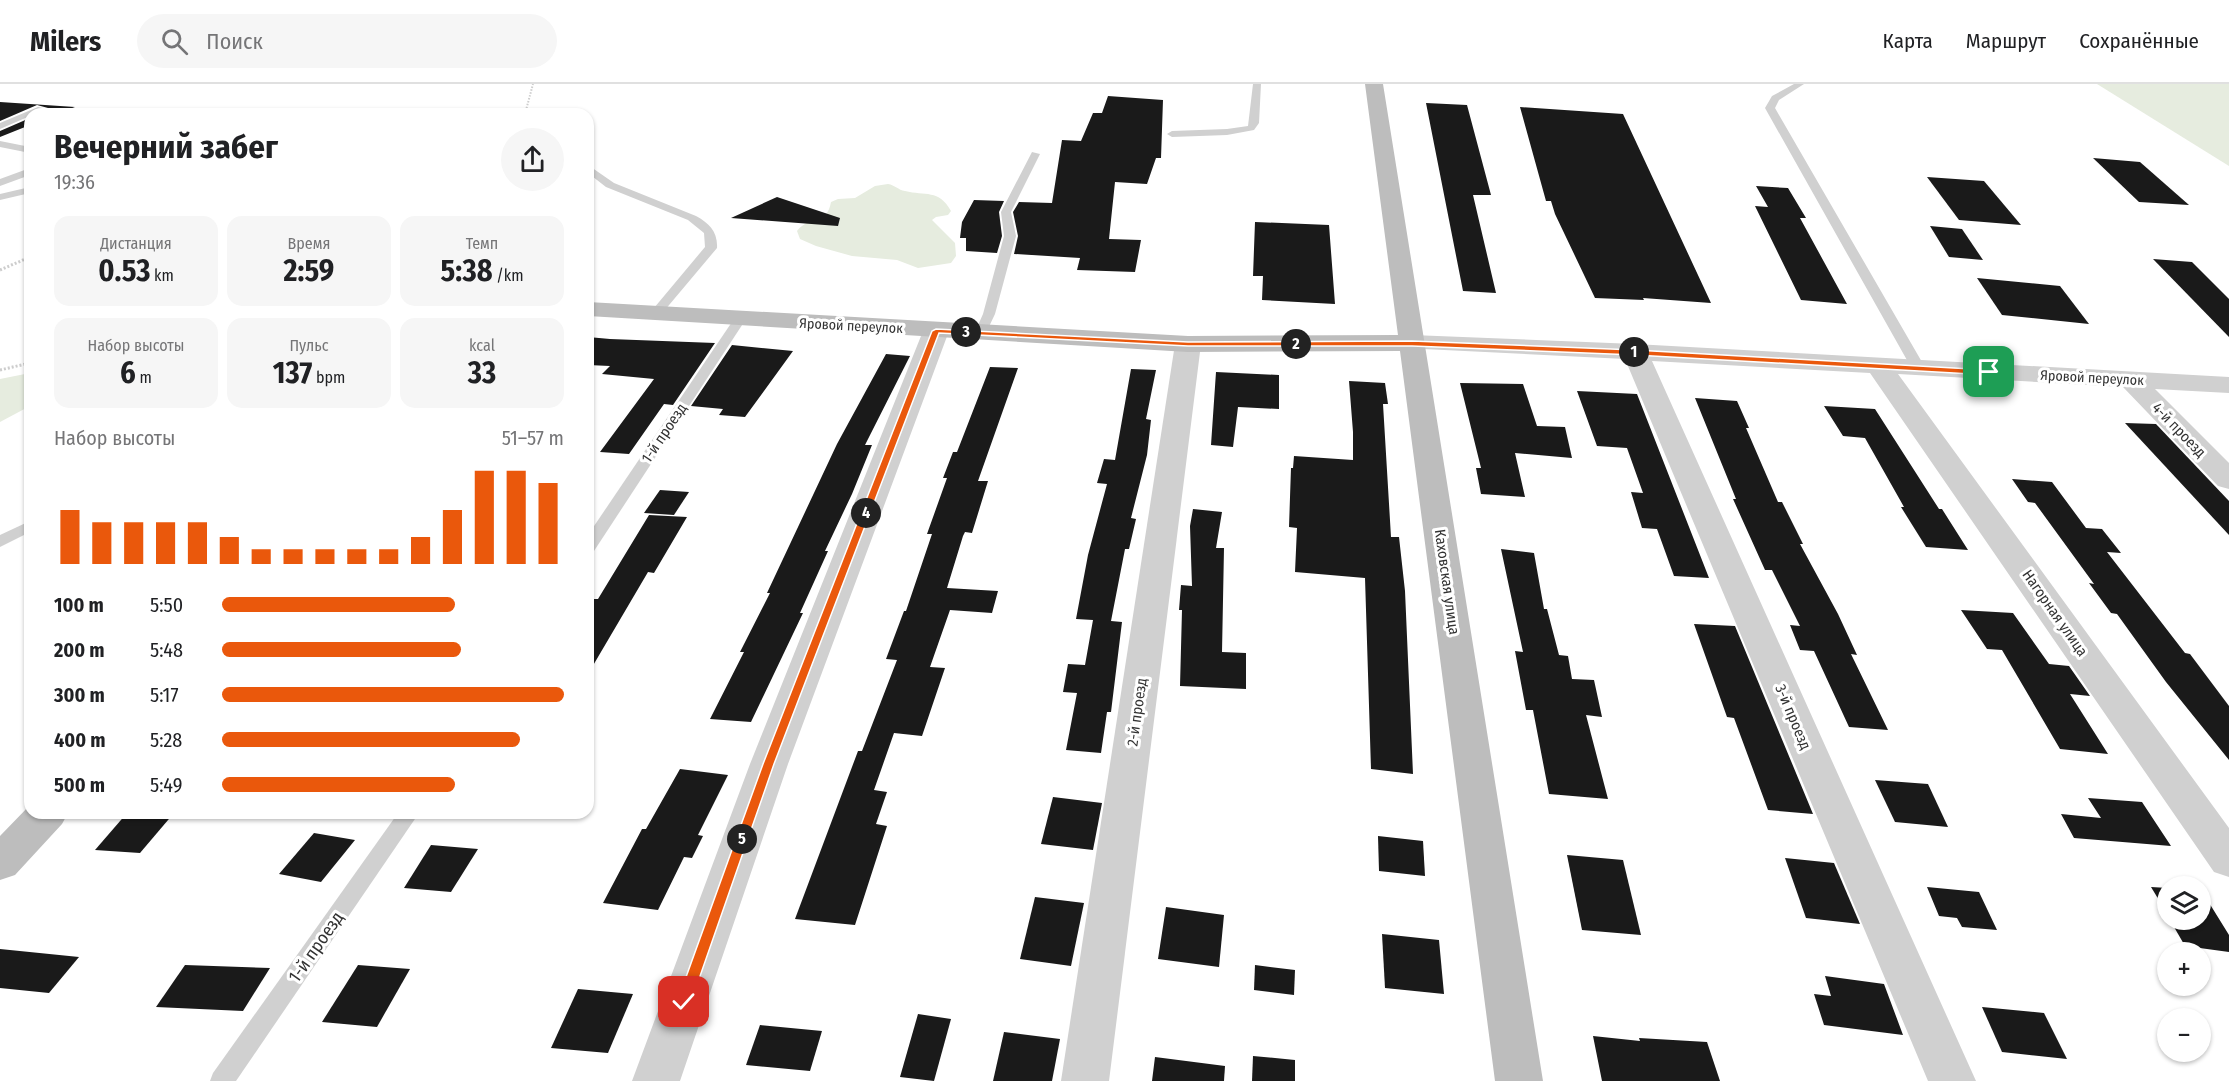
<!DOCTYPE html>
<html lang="ru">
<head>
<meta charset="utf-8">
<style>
  :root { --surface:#fff; --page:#f6f6f6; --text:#202124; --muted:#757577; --line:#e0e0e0; --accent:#ea580c }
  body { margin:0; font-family:"Fira Sans Condensed",sans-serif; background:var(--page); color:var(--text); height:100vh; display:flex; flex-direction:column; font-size:22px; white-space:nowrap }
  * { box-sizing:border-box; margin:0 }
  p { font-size:20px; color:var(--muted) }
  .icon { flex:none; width:33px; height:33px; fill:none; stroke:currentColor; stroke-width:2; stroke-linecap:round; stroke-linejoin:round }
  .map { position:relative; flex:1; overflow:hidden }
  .details { position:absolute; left:24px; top:24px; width:570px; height:711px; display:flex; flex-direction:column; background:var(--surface); border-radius:18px; box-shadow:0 2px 4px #0004 }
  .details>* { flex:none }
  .buttons { position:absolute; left:2157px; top:792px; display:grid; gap:12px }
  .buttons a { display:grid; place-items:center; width:54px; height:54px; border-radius:50%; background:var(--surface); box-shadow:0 2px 4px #0004; font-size:30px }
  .pin { position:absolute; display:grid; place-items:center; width:51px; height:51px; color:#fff; margin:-26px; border-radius:12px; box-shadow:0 3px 9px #0006 }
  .km { position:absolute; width:30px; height:30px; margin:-15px; border-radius:50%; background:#222; color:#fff; font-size:16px; line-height:30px; text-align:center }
  .round { display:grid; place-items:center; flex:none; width:63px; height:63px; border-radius:32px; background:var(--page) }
  .headline { display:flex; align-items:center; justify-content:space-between; height:102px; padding:0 30px }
  h1 { font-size:33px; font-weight:700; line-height:45px }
  .figures { display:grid; grid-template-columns:repeat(3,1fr); gap:9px; height:102px; padding:6px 30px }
  .figures div { display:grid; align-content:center; border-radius:15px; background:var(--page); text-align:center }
  .figures b { font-size:30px; font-weight:700 }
  .figures small { font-size:16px; font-weight:400 }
  .figures p { font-size:16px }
  .chart { height:168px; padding:12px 30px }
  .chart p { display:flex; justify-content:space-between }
  .chart svg { width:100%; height:108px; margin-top:6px; stroke:var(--accent); stroke-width:6 }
  ul { padding:0 30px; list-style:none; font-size:20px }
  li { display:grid; grid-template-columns:96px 72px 1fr; align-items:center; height:45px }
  li i { height:15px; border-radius:8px; background:var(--accent) }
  header { display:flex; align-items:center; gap:36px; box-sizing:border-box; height:84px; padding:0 30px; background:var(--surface); border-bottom:2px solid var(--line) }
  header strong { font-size:28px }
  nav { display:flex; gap:33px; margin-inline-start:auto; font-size:21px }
  .search { width:420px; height:54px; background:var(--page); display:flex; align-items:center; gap:15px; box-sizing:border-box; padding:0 21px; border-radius:33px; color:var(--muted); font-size:22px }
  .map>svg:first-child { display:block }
  .green { fill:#e6ecdf }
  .building { fill:#1a1a1a }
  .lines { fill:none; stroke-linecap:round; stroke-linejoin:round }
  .path-far1 { stroke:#cdcdcd; stroke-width:2; stroke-dasharray:1.5 1.5; stroke-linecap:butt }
  .path { stroke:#cdcdcd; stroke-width:3; stroke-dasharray:2 2; stroke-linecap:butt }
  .service { fill:#d0d0d0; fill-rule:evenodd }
  .minor { fill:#d0d0d0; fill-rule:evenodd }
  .secondary { fill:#bdbdbd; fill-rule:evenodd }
  .route { fill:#ea580c; stroke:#fff; stroke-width:1.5 }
  .labels { text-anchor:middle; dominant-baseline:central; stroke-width:6; stroke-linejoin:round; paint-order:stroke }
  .far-street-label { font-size:14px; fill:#333; stroke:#fff }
  .street-label { font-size:15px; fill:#333; stroke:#fff }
  .near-street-label { font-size:18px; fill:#333; stroke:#fff }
</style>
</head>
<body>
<header>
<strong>Milers</strong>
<div class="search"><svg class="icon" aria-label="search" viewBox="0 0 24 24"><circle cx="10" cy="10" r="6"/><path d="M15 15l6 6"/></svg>Поиск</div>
<nav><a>Карта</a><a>Маршрут</a><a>Сохранённые</a></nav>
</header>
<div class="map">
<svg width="2229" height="997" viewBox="0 0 2229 997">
  <rect width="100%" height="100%" fill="#fff"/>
  <g class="green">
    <path d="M2097 0H2229V82Z"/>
    <path d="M888 100C895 101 898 106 905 107 925 112 939 105 951 127L948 131 936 133 932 136 955 159 956 172 951 179 918 184 897 176 852 172 816 162 800 155 797 147C809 131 827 142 831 118L838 115 855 114 875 102Z"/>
    <path d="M30 289V322L0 338V295Z"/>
  </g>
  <g class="building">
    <path d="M1108 12 1163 16 1161 74H1156L1147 100 1115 98 1109 155 1141 156 1135 188 1077 186 1080 174 1014 170 1018 152 1013 128 1019 118 1052 119 1062 56 1081 57 1093 29H1102Z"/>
    <path d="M0 18 75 23 56 30H40L47 27 48 24 37 21 0 37Z"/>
    <path d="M1426 19 1467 21 1491 111H1473L1496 209 1463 207Z"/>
    <path d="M1520 23 1623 30 1711 219 1643 214 1644 216 1595 214 1555 130 1551 117H1546Z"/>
    <path d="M30 34V41L0 53V47Z"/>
    <path d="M2093 74 2140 78 2189 121 2139 118Z"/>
    <path d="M1927 93 1984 97 2021 141 1959 136Z"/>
    <path d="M1756 102 1788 104 1806 134H1800L1847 220 1801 216 1755 122 1768 123Z"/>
    <path d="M777 113 840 134 838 142 731 134Z"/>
    <path d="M974 116 1004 117 999 128 1002 152 997 169 966 167V154H960L962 138Z"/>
    <path d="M1255 138 1329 141 1335 220 1262 216 1263 192H1253Z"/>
    <path d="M1930 142 1962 145 1983 176 1949 173Z"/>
    <path d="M2153 175 2192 178 2229 215V253Z"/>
    <path d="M1977 194 2060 202 2089 240 2002 231Z"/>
    <path d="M588 253 610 255 715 259 673 321 664 320 629 370 600 368 654 295 602 290 610 282 588 281Z"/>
    <path d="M732 261 793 267 745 333 719 331 723 325 691 322Z"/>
    <path d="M886 270 910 272 865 361H872L852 410 825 467H828L800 529H803L751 638 710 635 744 568H740L770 509H767L837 360Z"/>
    <path d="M990 283 1018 284 978 397H988L972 449 965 448 963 452 947 504 998 507 992 529 950 526 930 583 945 584 922 652 894 649 874 706 887 708 876 740 887 742 855 841 795 835 858 667H862L897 576 886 575 904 527H906L932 450H927L947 394H943L953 368H957Z"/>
    <path d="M1131 285 1156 286 1146 335 1151 336 1147 371 1131 434 1136 435 1129 465H1125L1111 537 1122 538 1111 628H1107L1101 669 1066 666 1077 609 1063 608 1068 580 1085 581 1093 536 1076 535 1088 471 1107 400 1097 399 1104 375 1115 376Z"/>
    <path d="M1216 288 1279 291V325L1238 323 1233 363 1211 361Z"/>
    <path d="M1349 297 1385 299 1388 320H1383L1391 453H1399L1405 507 1413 690 1371 685 1365 494 1295 488 1297 444 1289 443 1291 384H1293L1294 372 1353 376V348Z"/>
    <path d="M1460 299 1523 300 1537 342 1565 343 1572 374 1515 369 1525 413 1481 410 1476 384H1481Z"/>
    <path d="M1577 307 1637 310 1709 494 1674 492 1657 445 1642 444 1631 408 1643 409 1627 364 1597 362Z"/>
    <path d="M1695 314 1737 317 1749 344H1746L1778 418H1782L1803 460H1800L1838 530 1857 571 1851 570 1888 646 1849 643 1814 567 1800 566 1790 541 1800 542 1772 486H1765L1733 415H1736Z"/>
    <path d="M1824 322 1875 325 1939 425H1942L1968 466 1926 463 1901 423H1904L1865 354 1843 352Z"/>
    <path d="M2125 339 2156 340 2229 417V451Z"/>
    <path d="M2012 395 2052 398 2086 444 2102 445 2121 469 2107 468 2185 569 2190 570 2229 622V676L2166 598 2117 530 2111 529 2089 499 2094 500 2035 419 2028 418Z"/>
    <path d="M660 406 689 408 674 431 644 429Z"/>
    <path d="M1193 425 1222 428 1216 464H1224L1222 568 1246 569V605L1180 602 1182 526H1179L1181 501 1192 502 1190 442Z"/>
    <path d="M649 431 687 433 654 489 648 488 588 590V515H598Z"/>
    <path d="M1501 465 1534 469 1544 525H1547L1559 571 1568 572 1572 595 1594 596 1602 633 1586 631 1608 715 1549 710 1533 626H1526L1515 567 1523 568Z"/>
    <path d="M1961 526 2013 529 2049 580 2069 582 2090 612 2070 610 2108 670 2060 665 2002 566 1987 565Z"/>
    <path d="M1694 540 1735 542 1813 730 1768 726 1734 634 1727 633Z"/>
    <path d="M680 685 728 691 698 751 703 752 692 774 684 773 658 826 603 819 642 745H646Z"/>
    <path d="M1875 696 1928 700 1948 743 1895 738Z"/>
    <path d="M1053 713 1102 719 1093 766 1041 760Z"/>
    <path d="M2088 714 2142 718 2171 762 2074 754 2061 730 2101 734Z"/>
    <path d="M127 729H174L140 769 95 766Z"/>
    <path d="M314 749 355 756 321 798 279 790Z"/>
    <path d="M1378 752 1423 757 1425 792 1379 787Z"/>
    <path d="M431 761 478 765 451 808 404 804Z"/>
    <path d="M1567 771 1623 776 1641 851 1582 846Z"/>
    <path d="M1785 774 1834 779 1860 840 1806 834Z"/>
    <path d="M1927 803 1979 808 1997 846 1962 843 1957 834 1939 832Z"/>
    <path d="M2151 803 2168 804V831Z"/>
    <path d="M2200 808 2203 809 2229 851V868L2185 862 2170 836H2200Z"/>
    <path d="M1035 813 1084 819 1071 882 1020 875Z"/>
    <path d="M1166 823 1224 831 1219 883 1158 875Z"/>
    <path d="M1382 850 1439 856 1444 910 1385 904Z"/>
    <path d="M0 865 79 873 49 909 0 904Z"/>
    <path d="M185 881 270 884 243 927 156 923Z"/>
    <path d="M358 881 410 885 377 943 322 938Z"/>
    <path d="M1255 881 1295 886 1294 911 1254 906Z"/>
    <path d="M1825 892 1884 900 1903 951 1824 941 1814 910 1831 912Z"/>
    <path d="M578 905 633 910 608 969 551 964Z"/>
    <path d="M1982 923 2044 929 2067 975 2002 968Z"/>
    <path d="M918 930 951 935 934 997 900 993Z"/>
    <path d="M760 941 822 947 810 987 746 981Z"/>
    <path d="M1004 948 1060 955 1052 997H993Z"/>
    <path d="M1593 952 1640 957 1639 954 1707 958 1720 997H1602Z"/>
    <path d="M1253 972 1295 976V997H1252Z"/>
    <path d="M1155 973 1225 982 1224 997H1152Z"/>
  </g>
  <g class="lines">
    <path class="path-far1" d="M525 30 533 0"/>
    <g class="path">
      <path d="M0 186 30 173"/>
      <path d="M0 286 30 279"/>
    </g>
    <g class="service">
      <path d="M1253 0H1261L1259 39 1254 46 1227 51 1172 53 1167 50 1172 47 1227 45 1248 42Z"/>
      <path d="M1794 0H1804L1779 16 1775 24 1926 285 1924 288H1914L1912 285 1765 24 1772 12Z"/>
      <path d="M38 23 46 25 0 45V39Z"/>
      <path d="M0 57 30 63V69L0 63Z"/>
      <path d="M1032 68 1040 70 1011 128 1016 152 995 230 985 251H977L975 248 983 230 1004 152 1001 128Z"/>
      <path d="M588 81 614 99 696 132C709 139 718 148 717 164L659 233 655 234 649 230 705 163 704 149 688 136 606 103 588 89Z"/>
      <path d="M30 84V91L0 102V95Z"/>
      <path d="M30 103V109L0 116V110Z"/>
      <path d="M740 231 746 235 594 467 588 468V451L736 232Z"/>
      <path d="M30 437V448L0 463V451Z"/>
      <path d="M398 729H419L236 997H210L213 989Z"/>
    </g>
    <g class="minor">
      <path d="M936 239 945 242 949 247 788 680 680 997H632L750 680 923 247 927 242Z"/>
      <path d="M1412 251 1635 260 2229 293V309L2155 305 2229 379V405L2218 402 2123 303 1898 290 2229 744V793L2214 788 1870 289 1652 277 1976 997H1928L1625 275 1403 264 1399 259 1403 254Z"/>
      <path d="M1188 252 1197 255 1201 260 1109 997H1061L1175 260 1179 255Z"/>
    </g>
    <g class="secondary">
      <path d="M1365 0H1383L1543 997H1495L1400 267 1188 268 588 232V218L1188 252 1398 251Z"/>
      <path d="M30 721V729H68L62 740 15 791 0 796V752Z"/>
    </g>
  </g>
  <path class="route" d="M936 245 1188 258 1412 257 1635 266 1989 286 1993 288 1989 291 1635 271 1412 262H1188L939 249 774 680 691 918 689 922 684 924 679 922 677 918 763 680 932 247Z"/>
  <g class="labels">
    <g class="far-street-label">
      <text transform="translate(851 242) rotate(3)">Яровой переулок</text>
      <text transform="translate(2092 294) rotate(3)">Яровой переулок</text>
    </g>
    <g class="street-label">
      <text transform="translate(2179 346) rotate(46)">4-й проезд</text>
      <text transform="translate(664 349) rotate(-56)">1-й проезд</text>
      <text transform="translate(1447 498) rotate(82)">Каховская улица</text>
      <text transform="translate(2055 529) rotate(55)">Нагорная улица</text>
      <text transform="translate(1137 628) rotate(-82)">2-й проезд</text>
      <text transform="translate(1793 633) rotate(67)">3-й проезд</text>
    </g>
    <g class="near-street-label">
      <text transform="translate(316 863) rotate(-55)">1-й проезд</text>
    </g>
  </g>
</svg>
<div class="buttons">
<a><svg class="icon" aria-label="layers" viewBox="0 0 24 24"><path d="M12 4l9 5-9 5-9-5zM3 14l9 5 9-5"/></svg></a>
<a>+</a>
<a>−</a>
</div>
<div class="pin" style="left:1989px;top:288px;background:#1e9e55"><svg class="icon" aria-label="arrive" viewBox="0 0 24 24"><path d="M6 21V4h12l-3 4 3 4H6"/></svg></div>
<div class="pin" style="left:684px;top:918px;background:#d93025"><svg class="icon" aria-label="check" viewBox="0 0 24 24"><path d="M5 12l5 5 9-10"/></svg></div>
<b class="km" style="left:1634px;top:268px">1</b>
<b class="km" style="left:1296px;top:260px">2</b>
<b class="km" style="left:966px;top:248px">3</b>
<b class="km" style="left:866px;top:429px">4</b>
<b class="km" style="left:742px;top:755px">5</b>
<section class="details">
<div class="headline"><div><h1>Вечерний забег</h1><p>19:36</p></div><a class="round"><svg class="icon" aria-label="share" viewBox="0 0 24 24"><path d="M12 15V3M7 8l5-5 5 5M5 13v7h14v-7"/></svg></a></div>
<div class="figures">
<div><p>Дистанция</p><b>0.53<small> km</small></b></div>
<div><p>Время</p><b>2:59</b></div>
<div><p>Темп</p><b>5:38<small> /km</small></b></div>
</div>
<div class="figures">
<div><p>Набор высоты</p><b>6<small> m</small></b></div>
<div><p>Пульс</p><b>137<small> bpm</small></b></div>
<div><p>kcal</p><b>33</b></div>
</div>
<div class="chart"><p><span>Набор высоты</span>51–57 m</p>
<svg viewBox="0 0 160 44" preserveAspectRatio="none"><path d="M5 44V22M15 44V27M25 44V27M35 44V27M45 44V27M55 44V33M65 44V38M75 44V38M85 44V38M95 44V38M105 44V38M115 44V33M125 44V22M135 44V6M145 44V6M155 44V11"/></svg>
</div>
<ul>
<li><b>100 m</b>5:50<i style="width:68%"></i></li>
<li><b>200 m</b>5:48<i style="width:70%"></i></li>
<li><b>300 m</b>5:17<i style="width:100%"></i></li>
<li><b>400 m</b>5:28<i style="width:87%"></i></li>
<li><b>500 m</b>5:49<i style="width:68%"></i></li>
</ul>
</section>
</div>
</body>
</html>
